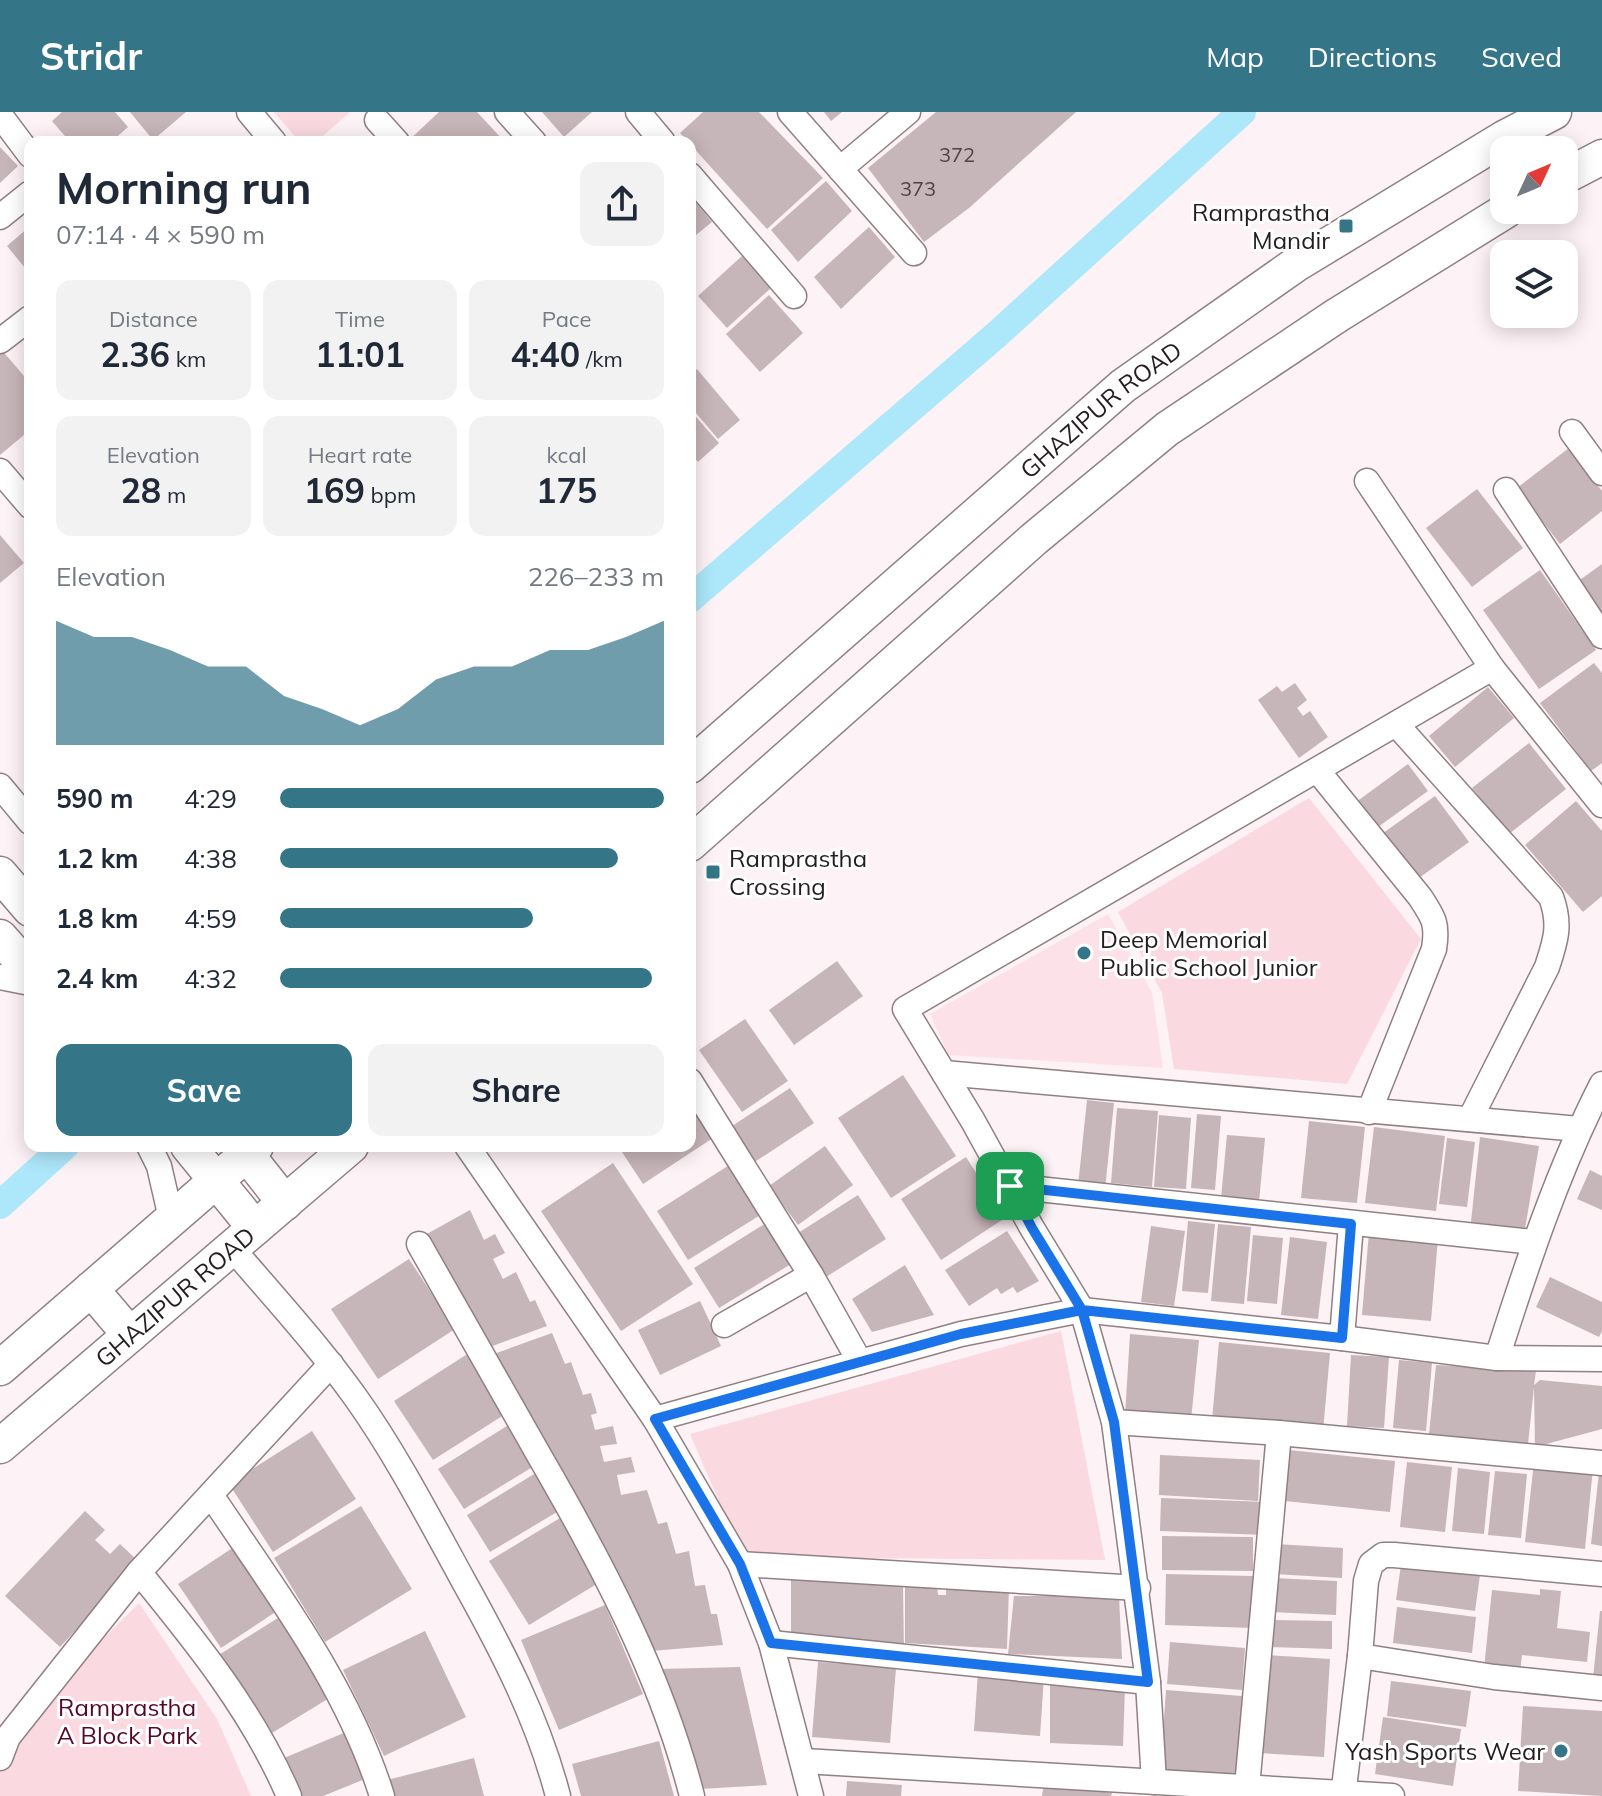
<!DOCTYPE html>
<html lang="en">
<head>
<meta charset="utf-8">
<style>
  :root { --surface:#fff; --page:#f2f2f3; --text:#1f2937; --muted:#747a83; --accent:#347588 }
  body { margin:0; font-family:Mulish,sans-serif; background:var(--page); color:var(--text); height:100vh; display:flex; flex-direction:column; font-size:30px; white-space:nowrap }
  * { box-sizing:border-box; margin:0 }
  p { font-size:26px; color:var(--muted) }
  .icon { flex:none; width:44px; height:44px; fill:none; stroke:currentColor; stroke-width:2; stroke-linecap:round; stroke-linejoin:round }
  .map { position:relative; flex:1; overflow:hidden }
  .sheet { position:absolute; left:24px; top:24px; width:672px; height:1016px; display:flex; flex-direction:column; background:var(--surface); border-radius:16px; box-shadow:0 4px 20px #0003 }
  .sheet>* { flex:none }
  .needle { width:52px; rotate:46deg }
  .fabs { position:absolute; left:1490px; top:24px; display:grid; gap:16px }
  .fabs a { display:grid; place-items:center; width:88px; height:88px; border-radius:16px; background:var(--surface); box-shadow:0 4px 20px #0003; font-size:40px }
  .pin { position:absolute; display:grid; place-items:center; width:68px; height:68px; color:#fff; margin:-34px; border-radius:16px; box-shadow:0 4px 12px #0006 }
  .round { display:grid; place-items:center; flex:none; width:84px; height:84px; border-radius:16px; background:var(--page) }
  .headline { display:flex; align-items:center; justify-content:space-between; height:136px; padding:0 32px }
  h1 { font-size:44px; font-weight:700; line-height:60px }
  .stats { display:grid; grid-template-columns:repeat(3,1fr); gap:12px; height:136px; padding:8px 32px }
  .stats div { display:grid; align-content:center; border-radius:16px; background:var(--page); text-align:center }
  .stats b { font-size:34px; font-weight:700 }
  .stats small { font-size:22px; font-weight:400 }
  .stats p { font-size:22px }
  .chart { height:224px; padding:16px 32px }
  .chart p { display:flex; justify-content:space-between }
  .chart svg { width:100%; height:144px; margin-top:8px; fill:var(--accent); opacity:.7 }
  .primary-button { display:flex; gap:16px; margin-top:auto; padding:16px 32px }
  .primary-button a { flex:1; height:92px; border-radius:16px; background:var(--accent); color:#fff; font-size:32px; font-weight:700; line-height:92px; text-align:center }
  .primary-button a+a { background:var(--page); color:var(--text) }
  ul { padding:0 32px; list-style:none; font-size:26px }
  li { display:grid; grid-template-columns:128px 96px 1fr; align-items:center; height:60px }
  li i { height:20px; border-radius:10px; background:var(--accent) }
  header { display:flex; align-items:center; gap:48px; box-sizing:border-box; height:112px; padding:0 40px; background:var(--accent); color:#fff }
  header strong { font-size:38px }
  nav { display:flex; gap:44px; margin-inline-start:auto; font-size:28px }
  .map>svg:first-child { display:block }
  .built { fill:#fce1e8 }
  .green { fill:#fad9e1 }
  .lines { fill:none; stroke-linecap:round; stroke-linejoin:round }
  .canal { stroke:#ade7fa; stroke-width:28 }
  .building { fill:#c6b5b9 }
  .street-casing { stroke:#908084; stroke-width:27 }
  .secondary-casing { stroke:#908084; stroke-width:37 }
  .street { stroke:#fff; stroke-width:24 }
  .secondary { stroke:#fff; stroke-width:34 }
  .route-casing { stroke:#fff; stroke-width:16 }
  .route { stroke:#1a73e8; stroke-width:10 }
  .poi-dot { fill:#347588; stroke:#fff; stroke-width:3 }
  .labels { text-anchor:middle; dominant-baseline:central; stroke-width:6; stroke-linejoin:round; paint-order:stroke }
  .number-label { font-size:20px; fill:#4c4446 }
  .poi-label { font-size:24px; fill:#241e20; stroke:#fff; text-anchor:end }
  .street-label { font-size:24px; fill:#241e20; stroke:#fff }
  .park-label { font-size:24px; fill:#550829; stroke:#fff }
</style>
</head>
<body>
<header>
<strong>Stridr</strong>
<nav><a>Map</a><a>Directions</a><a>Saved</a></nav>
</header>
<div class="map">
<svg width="1602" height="1684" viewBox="0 0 1602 1684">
  <rect width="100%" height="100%" fill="#fdf2f5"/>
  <path class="built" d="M1108 802 1152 880 1163 956 948 943 930 902Z"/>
  <g class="green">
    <path d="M274 0H350L316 30H300Z"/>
    <path d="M1309 686 1421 827 1347 972 1174 957 1162 881 1118 800Z"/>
    <path d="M1061 1219 1105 1448 743 1445 690 1322Z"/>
    <path d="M139 1491 217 1607 251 1684H0V1630Z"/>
  </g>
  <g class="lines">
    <g class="canal">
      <path d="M690 487 995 224 1242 0"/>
      <path d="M0 1093 65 1034"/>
    </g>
  </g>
  <g class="building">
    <path d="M62 0H115L128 15 111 30H70L52 9Z"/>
    <path d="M130 0H186L153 28Z"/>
    <path d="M439 0H477L503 28 407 30Z"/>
    <path d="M542 0H592L564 25Z"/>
    <path d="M703 0H759L823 66 767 117 680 21Z"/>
    <path d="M824 0H842L831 9Z"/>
    <path d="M936 0H1076L969 96 924 130 868 56Z"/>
    <path d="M0 35 18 54 0 71Z"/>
    <path d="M826 69 852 99 798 150 771 118Z"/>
    <path d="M695 89 712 110 690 128V93Z"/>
    <path d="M30 114V162L7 134Z"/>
    <path d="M869 115 895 145 841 197 814 165Z"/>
    <path d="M742 144 771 176 727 216 698 184Z"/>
    <path d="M769 183 803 221 760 260 726 222Z"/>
    <path d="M0 236 30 271V318L0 343Z"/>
    <path d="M697 257 740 308 718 327 690 294V263Z"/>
    <path d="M690 298 719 331 698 350 690 341Z"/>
    <path d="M1569 336 1602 379V399L1560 432 1517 376Z"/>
    <path d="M1477 377 1523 436 1472 475 1426 416Z"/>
    <path d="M0 423 24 451 0 471Z"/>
    <path d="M1602 452V504L1577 470Z"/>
    <path d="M1540 458 1596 538 1539 577 1483 498Z"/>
    <path d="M1594 551 1602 561V651L1591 659 1540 591Z"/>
    <path d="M1295 571 1307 588 1297 596 1303 604 1310 599 1328 625 1299 646 1258 588 1277 574 1282 580Z"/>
    <path d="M1488 575 1514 606 1455 655 1429 624Z"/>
    <path d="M1529 631 1566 677 1509 722 1472 676Z"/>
    <path d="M1408 652 1428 679 1371 720 1352 693Z"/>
    <path d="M1435 684 1469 730 1412 771 1379 724Z"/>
    <path d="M1576 689 1602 719V784L1583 800 1525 733Z"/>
    <path d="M837 849 863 884 794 933 769 898Z"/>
    <path d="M745 907 788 969 742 1000 699 938Z"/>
    <path d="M903 963 956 1044 891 1086 838 1006Z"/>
    <path d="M790 976 814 1011 750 1053 726 1018Z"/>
    <path d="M1087 988 1114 991 1105 1077 1078 1074Z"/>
    <path d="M690 992 713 1026 643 1072 618 1034H690Z"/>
    <path d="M1117 996 1158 999 1152 1075 1111 1071Z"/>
    <path d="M1197 1002 1221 1004 1215 1078 1191 1076Z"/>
    <path d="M1159 1003 1191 1006 1186 1077 1154 1075Z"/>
    <path d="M1309 1009 1365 1015 1357 1091 1301 1086Z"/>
    <path d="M1374 1015 1445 1024 1436 1099 1365 1091Z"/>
    <path d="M1227 1023 1265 1026 1259 1090 1221 1086Z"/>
    <path d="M1480 1025 1539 1034 1525 1117 1471 1110Z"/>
    <path d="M1447 1026 1475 1030 1467 1095 1439 1092Z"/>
    <path d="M825 1034 853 1073 798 1113 769 1074Z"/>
    <path d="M966 1045 1005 1106 941 1148 901 1087Z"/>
    <path d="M613 1051 693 1172 621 1219 541 1099Z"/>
    <path d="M731 1052 762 1102 688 1148 657 1099Z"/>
    <path d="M1590 1058 1602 1064V1098L1577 1087Z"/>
    <path d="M858 1083 886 1127 826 1165 798 1121Z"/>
    <path d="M470 1098 484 1128 495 1122 505 1141 493 1147 503 1167 516 1160 530 1190 535 1188 547 1214 487 1236 425 1123Z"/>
    <path d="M1188 1109 1215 1112 1208 1181 1182 1179Z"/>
    <path d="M766 1111 791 1152 719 1196 694 1156Z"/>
    <path d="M1218 1112 1251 1115 1244 1192 1211 1189Z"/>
    <path d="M1151 1114 1185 1119 1174 1194 1141 1190Z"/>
    <path d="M1007 1119 1039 1169 1017 1181 1013 1175 1001 1182 997 1176 969 1194 945 1158Z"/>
    <path d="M1369 1120 1438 1126 1431 1209 1362 1203Z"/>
    <path d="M1253 1123 1283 1126 1277 1192 1247 1189Z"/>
    <path d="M1290 1125 1327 1130 1318 1207 1281 1203Z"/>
    <path d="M409 1147 455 1217 378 1267 331 1197Z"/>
    <path d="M905 1153 934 1203 872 1220 852 1187Z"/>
    <path d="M1550 1165 1602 1190V1219L1599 1225 1536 1195Z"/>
    <path d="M700 1189 721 1234 660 1263 638 1218Z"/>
    <path d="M552 1221 565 1252 571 1250 583 1283 591 1281 597 1301 591 1303 595 1318 613 1314 617 1332 600 1334 604 1350 631 1345 635 1360 617 1363 621 1383 647 1378 658 1412 667 1410 676 1442 689 1439 695 1474 705 1473 711 1502H717L723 1533 651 1539 491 1243Z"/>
    <path d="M1130 1222 1199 1228 1191 1308 1125 1303Z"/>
    <path d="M1219 1230 1330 1241 1323 1319 1212 1308Z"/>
    <path d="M469 1241 507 1301 433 1348 394 1289Z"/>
    <path d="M1351 1243 1389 1245 1384 1316 1347 1314Z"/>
    <path d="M1399 1248 1432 1251 1426 1319 1393 1316Z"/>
    <path d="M1436 1253 1536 1259 1534 1273 1540 1268 1602 1274V1317L1535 1335 1534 1275 1528 1332 1429 1322Z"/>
    <path d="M513 1310 539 1351 464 1397 438 1357Z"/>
    <path d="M312 1319 356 1387 273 1440 229 1372Z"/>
    <path d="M1289 1338 1395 1349 1390 1400 1285 1389Z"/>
    <path d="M1160 1343 1260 1348 1258 1389 1159 1383Z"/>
    <path d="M1407 1350 1452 1355 1445 1420 1400 1415Z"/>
    <path d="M1534 1350 1593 1356 1585 1437 1525 1430Z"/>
    <path d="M1458 1356 1490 1360 1484 1422 1452 1419Z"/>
    <path d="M539 1359 562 1397 490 1440 467 1403Z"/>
    <path d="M1495 1359 1527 1362 1521 1426 1488 1423Z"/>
    <path d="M1599 1361 1602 1362V1434L1591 1432Z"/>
    <path d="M1161 1386 1266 1390 1265 1423 1160 1419Z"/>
    <path d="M361 1394 412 1477 325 1530 274 1446Z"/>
    <path d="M85 1399 105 1418 95 1428 110 1442 120 1432 139 1450 60 1535 5 1484Z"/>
    <path d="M565 1403 605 1467 529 1513 489 1449Z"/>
    <path d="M1162 1424 1253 1425V1459L1162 1458Z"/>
    <path d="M1275 1432 1343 1436 1342 1466 1274 1462Z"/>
    <path d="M234 1435 277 1499 221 1536 178 1472Z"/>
    <path d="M1401 1453 1480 1463 1475 1499 1396 1488Z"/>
    <path d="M1166 1462 1253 1464 1252 1516 1165 1513Z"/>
    <path d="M1273 1466 1337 1469 1336 1503 1271 1500Z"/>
    <path d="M868 1467 867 1472H903L904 1542 859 1537V1527L791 1529V1468Z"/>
    <path d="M905 1473H937L938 1483H946V1476L1009 1475 1007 1537 905 1531Z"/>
    <path d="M1540 1477 1561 1479 1557 1516 1590 1520 1587 1550 1522 1543 1520 1561 1484 1557 1492 1478 1540 1483Z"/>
    <path d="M1014 1484H1119L1122 1547 1008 1542Z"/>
    <path d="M605 1493 643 1582 559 1618 521 1528Z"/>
    <path d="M1397 1495 1476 1505 1472 1541 1393 1531Z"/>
    <path d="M1600 1499H1602V1567L1593 1566Z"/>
    <path d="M281 1504 331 1585 267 1624 217 1544Z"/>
    <path d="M1269 1508 1332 1509V1537L1268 1535Z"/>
    <path d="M425 1519 466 1605 384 1644 343 1558Z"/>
    <path d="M1170 1530 1245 1536 1242 1578 1167 1572Z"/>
    <path d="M1265 1543 1330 1547 1324 1645 1260 1641Z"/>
    <path d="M818 1550 896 1556 890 1631 812 1625Z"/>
    <path d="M740 1555 767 1673 700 1677 660 1557Z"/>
    <path d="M978 1559 1044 1564 1040 1624 974 1619Z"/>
    <path d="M1050 1569 1125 1575 1123 1634 1050 1631Z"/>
    <path d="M1391 1569 1471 1579 1466 1615 1387 1604Z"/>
    <path d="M1166 1578 1242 1584 1236 1668 1160 1662Z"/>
    <path d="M1523 1594 1602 1599V1684L1518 1679Z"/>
    <path d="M1383 1605 1461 1617 1453 1674 1375 1662Z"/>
    <path d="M346 1620 365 1667 323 1684H300L284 1646Z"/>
    <path d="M659 1629 674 1684H581L572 1652Z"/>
    <path d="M474 1646 484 1684H391L387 1668Z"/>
    <path d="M847 1669 902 1673 901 1684H846Z"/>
    <path d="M1044 1671 1112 1681 1111 1684H1042Z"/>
  </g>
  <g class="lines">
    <defs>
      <g id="street">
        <path d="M249 0 274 30"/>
        <path d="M507 0 534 30"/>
        <path d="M638 0 663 30"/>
        <path d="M790 0 914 141"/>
        <path d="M0 3 30 43"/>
        <path d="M377 8 397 30"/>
        <path d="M840 57 908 0"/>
        <path d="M690 63 794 184"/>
        <path d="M0 105 30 81"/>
        <path d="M0 229 30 206"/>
        <path d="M1572 320 1602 361"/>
        <path d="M0 359 30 394"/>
        <path d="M1367 369 1492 556 1602 693"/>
        <path d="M1506 378 1602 524"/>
        <path d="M1396 612 1551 785C1561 812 1556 828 1547 855L1470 1007"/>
        <path d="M1317 658 1420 785C1434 806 1438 812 1434 837L1369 1000"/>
        <path d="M0 674 30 710"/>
        <path d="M0 865 30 871"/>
        <path d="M944 961 1579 1017"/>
        <path d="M690 969 811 1163 860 1250"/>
        <path d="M149 1034 159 1054 171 1106"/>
        <path d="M467 1034 655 1307 740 1452 771 1531 811 1684"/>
        <path d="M1010 1074 1533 1130"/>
        <path d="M419 1132C459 1203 500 1274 540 1345 602 1452 661 1563 692 1684"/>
        <path d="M232 1136C274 1185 318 1233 356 1286 396 1342 430 1408 463 1468 502 1538 538 1607 558 1684"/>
        <path d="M724 1213 811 1163"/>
        <path d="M1342 1226 1351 1112"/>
        <path d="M1497 1246C1527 1152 1557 1060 1602 972"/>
        <path d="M655 1307 961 1222 1082 1198 1342 1226 1497 1246 1602 1247"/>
        <path d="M1114 1310 1279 1321 1602 1351"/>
        <path d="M211 1383C275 1479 347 1572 382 1684"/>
        <path d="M740 1452 1138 1476"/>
        <path d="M139 1460C197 1531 253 1600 289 1684"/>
        <path d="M771 1531 1148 1570"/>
        <path d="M1360 1544 1494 1565 1602 1576"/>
        <path d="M0 1646 8 1625 139 1460 331 1252"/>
        <path d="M804 1649 1392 1684"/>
        <path d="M1154 1670 1148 1570 1114 1310 1082 1198 1032 1116 973 1009 905 897 1492 556"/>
        <path d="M1247 1675 1279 1321"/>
        <path d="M1343 1684 1360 1544 1366 1469 1371 1452 1383 1443H1394L1602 1462"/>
      </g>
      <g id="secondary">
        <path d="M1564 65 1602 45"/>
        <path id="s1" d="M690 654 1123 274 1295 153 1504 26 1554 0"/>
        <path d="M690 732 1034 427 1167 317 1336 204 1507 98"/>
        <path d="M0 762 30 797"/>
        <path d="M0 825 30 859"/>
        <path d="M188 1034 255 1116"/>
        <path d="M240 1034 285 1091"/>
        <path d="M91 1177 130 1223"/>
        <path d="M0 1256 256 1034"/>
        <path id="s2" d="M0 1334 351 1034"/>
      </g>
    </defs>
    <use href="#street" class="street-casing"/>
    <use href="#secondary" class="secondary-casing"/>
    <use href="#street" class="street"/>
    <use href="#secondary" class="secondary"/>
  </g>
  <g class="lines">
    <defs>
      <path id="route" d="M1010 1074 1032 1116 1082 1198 961 1222 655 1307 740 1452 771 1531 1148 1570 1114 1310 1082 1198 1342 1226 1351 1112 1010 1074"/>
    </defs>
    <use href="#route" class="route-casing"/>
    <use href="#route" class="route"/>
  </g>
  <g class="poi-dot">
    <rect x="1338" y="106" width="16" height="16" rx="4"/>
    <rect x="705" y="752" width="16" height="16" rx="4"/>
    <circle cx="1084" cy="841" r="8"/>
    <circle cx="1561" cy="1639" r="8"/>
  </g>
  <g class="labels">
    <g class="number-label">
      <text x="957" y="42">372</text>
      <text x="918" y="76">373</text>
    </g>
    <g class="poi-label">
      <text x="1330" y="100">Ramprastha<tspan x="1330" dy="28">Mandir</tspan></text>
      <text x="729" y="746" text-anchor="start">Ramprastha<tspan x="729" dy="28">Crossing</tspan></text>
      <text x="1100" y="827" text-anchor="start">Deep Memorial<tspan x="1100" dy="28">Public School Junior</tspan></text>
      <text x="1545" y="1639">Yash Sports Wear</text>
    </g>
    <g class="street-label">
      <text stroke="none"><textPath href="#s1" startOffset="544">GHAZIPUR ROAD</textPath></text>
      <text stroke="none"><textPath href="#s2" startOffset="230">GHAZIPUR ROAD</textPath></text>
    </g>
    <g class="park-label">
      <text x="127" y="1595">Ramprastha<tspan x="127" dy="28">A Block Park</tspan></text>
    </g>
  </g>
</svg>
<div class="fabs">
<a><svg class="needle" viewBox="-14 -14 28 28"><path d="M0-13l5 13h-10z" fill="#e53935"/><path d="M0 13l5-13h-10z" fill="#747a83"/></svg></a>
<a><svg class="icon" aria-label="layers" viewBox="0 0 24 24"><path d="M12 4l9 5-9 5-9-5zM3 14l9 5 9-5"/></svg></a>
</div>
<div class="pin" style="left:1010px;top:1074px;background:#1e9e55"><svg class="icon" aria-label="arrive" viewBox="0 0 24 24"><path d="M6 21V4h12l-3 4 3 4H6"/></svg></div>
<section class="sheet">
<div class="headline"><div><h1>Morning run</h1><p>07:14 · 4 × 590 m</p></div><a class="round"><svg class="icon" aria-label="share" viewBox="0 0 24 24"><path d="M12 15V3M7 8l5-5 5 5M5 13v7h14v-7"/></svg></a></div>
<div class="stats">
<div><p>Distance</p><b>2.36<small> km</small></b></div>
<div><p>Time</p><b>11:01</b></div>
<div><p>Pace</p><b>4:40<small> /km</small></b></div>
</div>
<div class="stats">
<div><p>Elevation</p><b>28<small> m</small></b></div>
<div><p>Heart rate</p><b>169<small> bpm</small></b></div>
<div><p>kcal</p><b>175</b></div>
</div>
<div class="chart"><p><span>Elevation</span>226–233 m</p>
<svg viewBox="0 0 160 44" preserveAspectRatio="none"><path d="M0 44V6L10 11L20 11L30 15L40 20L50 20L60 29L70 33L80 38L90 33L100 24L110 20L120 20L130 15L140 15L150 11L160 6V44z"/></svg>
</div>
<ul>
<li><b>590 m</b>4:29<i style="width:100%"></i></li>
<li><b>1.2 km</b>4:38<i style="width:88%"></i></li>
<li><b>1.8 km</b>4:59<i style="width:66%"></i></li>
<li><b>2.4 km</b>4:32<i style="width:97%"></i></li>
</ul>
<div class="primary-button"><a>Save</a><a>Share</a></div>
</section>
</div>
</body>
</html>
